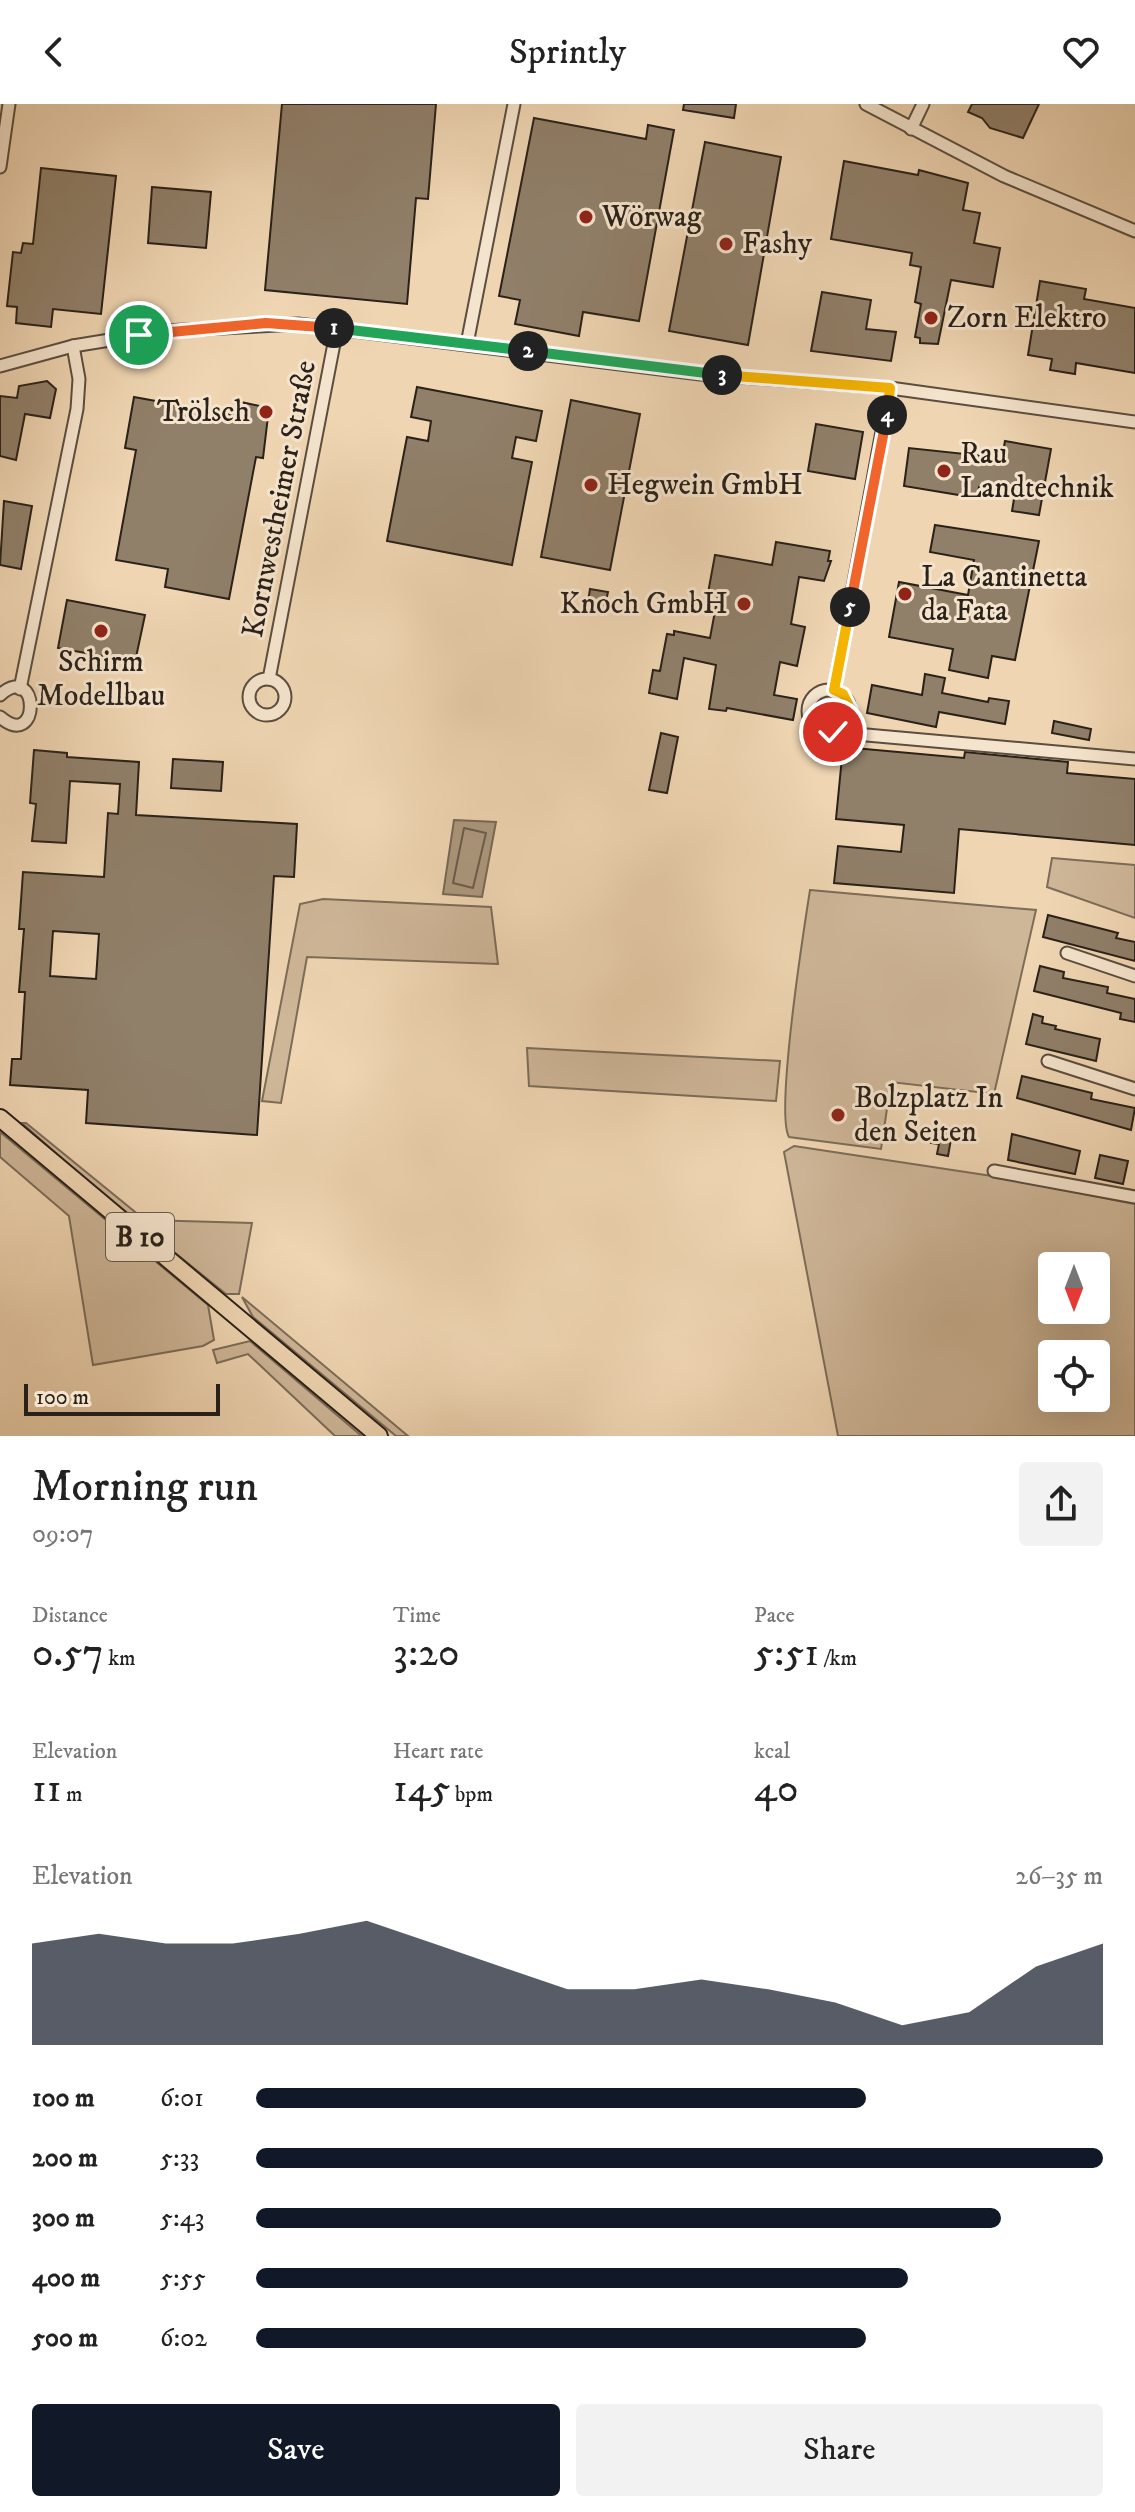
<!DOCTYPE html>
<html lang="en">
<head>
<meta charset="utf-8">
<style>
  :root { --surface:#fff; --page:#f2f2f2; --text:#222; --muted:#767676; --accent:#111827 }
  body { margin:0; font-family:"IM FELL DW Pica",serif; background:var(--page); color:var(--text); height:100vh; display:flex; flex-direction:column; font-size:30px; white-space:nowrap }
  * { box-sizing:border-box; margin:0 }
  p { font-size:26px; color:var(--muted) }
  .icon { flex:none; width:44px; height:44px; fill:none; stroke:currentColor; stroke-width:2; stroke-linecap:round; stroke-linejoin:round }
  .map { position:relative; height:1332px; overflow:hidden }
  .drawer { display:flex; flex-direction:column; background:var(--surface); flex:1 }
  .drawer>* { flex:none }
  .needle { width:52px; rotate:180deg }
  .fabs { position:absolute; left:1038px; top:1148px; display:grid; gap:16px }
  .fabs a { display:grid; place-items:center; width:72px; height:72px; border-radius:8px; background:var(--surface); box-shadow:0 8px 32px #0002; font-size:40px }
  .scale { position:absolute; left:24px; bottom:20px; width:196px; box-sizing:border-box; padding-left:8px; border:4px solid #2a2119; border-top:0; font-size:22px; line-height:28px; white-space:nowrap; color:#2a2119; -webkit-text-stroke:6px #f5e4cd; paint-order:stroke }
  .pin { position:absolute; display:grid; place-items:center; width:68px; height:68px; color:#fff; margin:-34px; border:4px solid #fff; border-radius:50%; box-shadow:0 2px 8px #0007 }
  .km { position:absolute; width:40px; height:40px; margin:-20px; border-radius:50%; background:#222; color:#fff; font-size:22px; line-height:40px; text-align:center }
  .round { display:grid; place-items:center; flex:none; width:84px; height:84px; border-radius:8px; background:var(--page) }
  .overview { display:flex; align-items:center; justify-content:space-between; height:136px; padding:0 32px }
  h1 { font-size:44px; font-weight:600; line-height:60px }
  .stats { display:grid; grid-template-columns:repeat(3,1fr); gap:12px; height:136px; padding:8px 32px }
  .stats div { display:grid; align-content:center }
  .stats b { font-size:40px; font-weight:600 }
  .stats small { font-size:22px; font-weight:400 }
  .stats p { font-size:22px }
  .chart { height:224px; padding:16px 32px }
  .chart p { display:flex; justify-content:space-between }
  .chart svg { width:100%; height:144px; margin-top:8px; fill:var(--accent); opacity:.7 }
  .cta { display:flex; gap:16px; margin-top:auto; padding:16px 32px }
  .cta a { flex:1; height:92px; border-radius:8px; background:var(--accent); color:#fff; font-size:32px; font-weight:600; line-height:92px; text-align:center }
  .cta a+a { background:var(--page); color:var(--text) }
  ul { padding:0 32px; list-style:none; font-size:26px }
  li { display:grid; grid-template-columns:128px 96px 1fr; align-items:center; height:60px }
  li i { height:20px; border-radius:10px; background:var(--accent) }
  header { display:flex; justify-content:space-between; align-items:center; height:104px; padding:0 32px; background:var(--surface); font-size:36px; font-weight:600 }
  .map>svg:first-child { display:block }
  .green { fill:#ceb698; stroke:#7c6c58; stroke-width:2; fill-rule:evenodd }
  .water { fill:#ac987e; stroke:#786856; stroke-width:2 }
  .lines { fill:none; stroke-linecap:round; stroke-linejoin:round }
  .shore { stroke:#6b5c4c; stroke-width:2 }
  .building { fill:#907f69; stroke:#2a2119; stroke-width:2; fill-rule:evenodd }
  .minor-casing { stroke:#5b4e3f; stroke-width:15 }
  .primary-casing { stroke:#2a2119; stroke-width:20 }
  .minor { stroke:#f5e4cd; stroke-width:11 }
  .primary { stroke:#efd5b2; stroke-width:16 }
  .split-1-casing { stroke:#fff; stroke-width:16 }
  .split-2-casing { stroke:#fff; stroke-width:16 }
  .split-3-casing { stroke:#fff; stroke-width:16 }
  .split-4-casing { stroke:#fff; stroke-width:16 }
  .split-5-casing { stroke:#fff; stroke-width:16 }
  .split-6-casing { stroke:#fff; stroke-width:16 }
  .split-1 { stroke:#f0652b; stroke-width:10 }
  .split-2 { stroke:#22a559; stroke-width:10 }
  .split-3 { stroke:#22a559; stroke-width:10 }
  .split-4 { stroke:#f5b400; stroke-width:10 }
  .split-5 { stroke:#f0652b; stroke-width:10 }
  .split-6 { stroke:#f5b400; stroke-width:10 }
  .poi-dot { fill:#8f2418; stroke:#f5e4cd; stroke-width:3 }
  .labels { text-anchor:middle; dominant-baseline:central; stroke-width:6; stroke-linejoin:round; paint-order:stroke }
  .shield { fill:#f5e4cd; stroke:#675c4f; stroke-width:2 }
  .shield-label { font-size:28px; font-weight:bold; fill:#2a2119 }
  .poi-label { font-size:30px; fill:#2a2119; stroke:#f5e4cd; text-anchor:start }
  .street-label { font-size:30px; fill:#2a2119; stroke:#f5e4cd }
</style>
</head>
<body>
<header><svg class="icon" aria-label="back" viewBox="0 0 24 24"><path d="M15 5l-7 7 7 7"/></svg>Sprintly<svg class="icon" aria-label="heart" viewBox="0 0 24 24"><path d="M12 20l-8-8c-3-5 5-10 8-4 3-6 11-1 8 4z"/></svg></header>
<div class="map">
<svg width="1135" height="1332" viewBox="0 0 1135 1332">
  <rect width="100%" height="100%" fill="#efd5b2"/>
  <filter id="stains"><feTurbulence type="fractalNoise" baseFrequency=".0025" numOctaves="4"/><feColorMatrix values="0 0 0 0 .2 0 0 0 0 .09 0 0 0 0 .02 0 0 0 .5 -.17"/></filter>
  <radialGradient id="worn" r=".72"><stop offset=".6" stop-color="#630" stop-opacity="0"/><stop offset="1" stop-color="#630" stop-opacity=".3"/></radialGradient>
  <g class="green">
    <path d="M1052 754 1135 761V814L1047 783Z"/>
    <path d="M810 786 1036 806 994 990 891 978 881 1045 789 1033C775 1009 804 824 810 786Z"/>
    <path d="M323 795 491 803 498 860 307 853 281 999 262 997 300 800Z"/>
    <path d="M527 944 780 957 776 997 529 982Z"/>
    <path d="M22 1019H26L145 1116 252 1119 239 1190H226L97 1086Z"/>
    <path d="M0 1028 208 1201 214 1236 203 1242 93 1261 69 1112 0 1053Z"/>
    <path d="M794 1042 992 1072 1135 1100V1332H838L784 1048ZM1052 1162H1096V1206H1052ZM1052 1250H1096V1294H1052Z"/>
    <path d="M242 1193 408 1332H396L253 1213Z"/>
    <path d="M250 1237 358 1329 362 1332H335L248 1250 217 1259 213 1246Z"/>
  </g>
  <path class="water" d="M454 716 496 718 482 793 443 790Z"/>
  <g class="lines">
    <path class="shore" d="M464 724 486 729 473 784 453 779Z"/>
  </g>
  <g class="building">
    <path d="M282 0H436L428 95 416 94 407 200 265 186Z"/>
    <path d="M684 0H736L734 14 683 6Z"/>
    <path d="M972 0H1039L1023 34 990 24 982 14 968 8Z"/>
    <path d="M534 14 646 35 648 21 674 26 639 217 583 208 579 232 515 220 520 196 499 192Z"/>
    <path d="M705 38 781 53 748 241 669 227Z"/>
    <path d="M844 57 918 71 919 66 968 79 963 106 980 109 974 139 1000 144 993 183 951 176 938 240 920 239V234L915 233 921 200 915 198 921 163 910 161 912 149 831 135Z"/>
    <path d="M41 64 116 72 101 210 53 205 51 223 16 219 17 203 7 202 13 148 21 149 23 139 33 140Z"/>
    <path d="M152 83 211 88 206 144 148 139Z"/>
    <path d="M1040 177 1086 185 1084 195 1135 204V269L1076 259 1075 270 1050 266 1052 255 1028 251Z"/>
    <path d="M822 188 871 196 866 225 896 228 891 257 811 247Z"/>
    <path d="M47 277 56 285 50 314 25 310 16 356 0 352V292L17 294 19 282Z"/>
    <path d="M417 283 542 307 536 337 516 333 512 354 532 358 512 461 387 437 407 333 428 337 431 317 411 313Z"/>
    <path d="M134 293 238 312 241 298 269 304 263 354 256 353 229 495 165 483 168 465 116 456 136 346 125 344Z"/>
    <path d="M571 296 640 310 610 466 541 453Z"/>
    <path d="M816 320 863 328 855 375 808 367Z"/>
    <path d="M1005 337 1051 345 1039 411 1012 407 1015 389 979 383 977 394 904 382 909 344 1002 354Z"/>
    <path d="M4 397 32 402 21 465 0 461Z"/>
    <path d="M935 421 1039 437 1015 556 992 552 988 574 949 566 953 545 889 533 899 478 968 491 974 456 930 448Z"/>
    <path d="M776 438 830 447 828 457H831L824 477 799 473 791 520 805 523 797 562 780 558 774 591 797 595 793 616 727 604 726 607 709 605 716 561 684 554 677 595 649 589 653 566 660 567 667 530 674 531V527L710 534 718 491 708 489 715 451 772 461Z"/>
    <path d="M590 485 608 488 605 501 588 498Z"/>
    <path d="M67 496 145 511 135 558 58 544Z"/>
    <path d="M925 570 945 574 942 589 988 598 989 594 1009 597 1005 620 939 608 936 623 867 609 872 581 922 591Z"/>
    <path d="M1054 617 1091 625 1089 636 1052 629Z"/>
    <path d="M661 629 678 633 667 689 649 686Z"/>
    <path d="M843 643 964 654 965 648 1068 658 1067 669 1135 675V741L959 725 954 789 834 779 838 742 901 748 904 721 836 715Z"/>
    <path d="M34 646 67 649V653L139 658 136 711 297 720 294 773 274 772 257 1031 86 1019 88 986 10 981 12 955H21L25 888H19L24 825H19L23 768 104 773 108 709 118 710 120 680 70 677 66 739 32 737 36 700 30 699ZM53 827 99 830 96 875 50 872Z"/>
    <path d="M173 655 223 658 221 687 171 684Z"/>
    <path d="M1048 811 1118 829 1116 834 1135 838V857L1043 833Z"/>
    <path d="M1040 862 1064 868 1063 874 1108 883 1107 889 1135 895V918L1120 915 1121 909 1034 887Z"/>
    <path d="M1033 910 1043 913 1042 919 1056 922 1055 925 1100 935 1096 957 1026 940Z"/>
    <path d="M1022 972 1092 989 1091 995 1135 1004 1131 1026 1017 994Z"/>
    <path d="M934 1021 953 1024 948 1052 937 1050 939 1040 931 1039Z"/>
    <path d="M1012 1030 1080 1047 1075 1070 1008 1056Z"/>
    <path d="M1100 1051 1128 1057 1123 1080 1095 1074Z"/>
  </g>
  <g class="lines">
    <defs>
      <g id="minor">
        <path d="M866 0 1004 72 1135 127"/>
        <path d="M911 25 923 0"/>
        <path d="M0 63 9 0"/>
        <path d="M467 240 514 0"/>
        <path d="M0 262 73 242 165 227 298 220 700 270 890 284 1135 318"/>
        <circle cx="267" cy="593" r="18"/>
        <path d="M269 575 337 224"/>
        <path d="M20 585 77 305 79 275 73 242"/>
        <path d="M834 586 890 284"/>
        <circle cx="829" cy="607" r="21"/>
        <path d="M0 591C40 556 41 648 0 613"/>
        <path d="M833 628 1135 655"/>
        <path d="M1067 849 1135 872"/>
        <path d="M1048 957 1135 985"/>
        <path d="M994 1067 1135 1093"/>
      </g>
      <path id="primary" d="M0 1014 379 1332"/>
    </defs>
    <use href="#minor" class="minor-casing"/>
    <use href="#primary" class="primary-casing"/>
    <use href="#minor" class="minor"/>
    <use href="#primary" class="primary"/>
  </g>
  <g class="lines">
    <defs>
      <path id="split-1" d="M139 231 266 219 334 224"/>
      <path id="split-2" d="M334 224 528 247"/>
      <path id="split-3" d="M528 247 722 271"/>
      <path id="split-4" d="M722 271 890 284 887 311"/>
      <path id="split-5" d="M850 503 887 311"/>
      <path id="split-6" d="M833 628 843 623 851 606 843 590 834 586 850 503"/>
    </defs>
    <use href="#split-1" class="split-1-casing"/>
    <use href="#split-2" class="split-2-casing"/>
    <use href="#split-3" class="split-3-casing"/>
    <use href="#split-4" class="split-4-casing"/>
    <use href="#split-5" class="split-5-casing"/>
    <use href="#split-6" class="split-6-casing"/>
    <use href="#split-1" class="split-1"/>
    <use href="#split-2" class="split-2"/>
    <use href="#split-3" class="split-3"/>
    <use href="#split-4" class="split-4"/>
    <use href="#split-5" class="split-5"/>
    <use href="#split-6" class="split-6"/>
  </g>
  <g class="poi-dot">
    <circle cx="586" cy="113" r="8"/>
    <circle cx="726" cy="140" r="8"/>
    <circle cx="931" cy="214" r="8"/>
    <circle cx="266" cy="308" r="8"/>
    <circle cx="944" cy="367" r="8"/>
    <circle cx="591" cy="381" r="8"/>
    <circle cx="905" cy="490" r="8"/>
    <circle cx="744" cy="500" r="8"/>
    <circle cx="101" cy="527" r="8"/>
    <circle cx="838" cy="1011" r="8"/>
  </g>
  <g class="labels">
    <rect class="shield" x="106" y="1109" width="68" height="48" rx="6"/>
    <g class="shield-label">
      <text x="140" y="1133">B 10</text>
    </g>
    <g class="poi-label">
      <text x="602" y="113">Wörwag</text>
      <text x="742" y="140">Fashy</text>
      <text x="947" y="214">Zorn Elektro</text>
      <text x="250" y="308" text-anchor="end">Trölsch</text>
      <text x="960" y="350">Rau<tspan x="960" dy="34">Landtechnik</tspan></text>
      <text x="607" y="381">Hegwein GmbH</text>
      <text x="921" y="473">La Cantinetta<tspan x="921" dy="34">da Fata</tspan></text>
      <text x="728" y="500" text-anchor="end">Knoch GmbH</text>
      <text x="101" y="558" text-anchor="middle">Schirm<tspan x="101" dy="34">Modellbau</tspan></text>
      <text x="854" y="994">Bolzplatz In<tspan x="854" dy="34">den Seiten</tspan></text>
    </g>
    <g class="street-label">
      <text transform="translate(280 395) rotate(-79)">Kornwestheimer Straße</text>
    </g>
  </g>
  <rect width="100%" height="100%" filter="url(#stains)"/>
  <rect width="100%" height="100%" fill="url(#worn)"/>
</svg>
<div class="fabs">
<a><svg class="needle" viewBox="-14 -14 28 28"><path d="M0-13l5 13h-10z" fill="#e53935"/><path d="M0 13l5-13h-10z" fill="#767676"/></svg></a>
<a><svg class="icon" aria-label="locate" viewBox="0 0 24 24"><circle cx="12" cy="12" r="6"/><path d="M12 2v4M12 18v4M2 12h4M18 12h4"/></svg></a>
</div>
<div class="scale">100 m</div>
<div class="pin" style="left:139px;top:231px;background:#1e9e55"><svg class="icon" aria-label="arrive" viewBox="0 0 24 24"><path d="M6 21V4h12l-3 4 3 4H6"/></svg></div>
<div class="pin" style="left:833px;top:628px;background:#d93025"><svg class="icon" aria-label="check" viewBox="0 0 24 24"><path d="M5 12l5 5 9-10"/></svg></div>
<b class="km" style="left:334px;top:224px">1</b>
<b class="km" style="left:528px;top:247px">2</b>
<b class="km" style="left:722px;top:271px">3</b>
<b class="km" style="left:887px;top:311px">4</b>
<b class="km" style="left:850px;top:503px">5</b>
</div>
<section class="drawer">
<div class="overview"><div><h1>Morning run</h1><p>09:07</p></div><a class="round"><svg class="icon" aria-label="share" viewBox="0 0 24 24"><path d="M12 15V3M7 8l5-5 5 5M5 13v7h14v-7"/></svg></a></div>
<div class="stats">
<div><p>Distance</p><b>0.57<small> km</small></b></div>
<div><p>Time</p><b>3:20</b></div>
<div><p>Pace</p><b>5:51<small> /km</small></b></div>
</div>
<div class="stats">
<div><p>Elevation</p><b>11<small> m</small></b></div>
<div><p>Heart rate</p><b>145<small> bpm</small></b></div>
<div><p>kcal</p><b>40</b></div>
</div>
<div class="chart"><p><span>Elevation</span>26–35 m</p>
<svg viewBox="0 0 160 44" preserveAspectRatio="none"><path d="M0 44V13L10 10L20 13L30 13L40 10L50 6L60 13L70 20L80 27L90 27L100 24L110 27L120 31L130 38L140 34L150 20L160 13V44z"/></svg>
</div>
<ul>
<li><b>100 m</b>6:01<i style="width:72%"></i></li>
<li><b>200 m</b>5:33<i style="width:100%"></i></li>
<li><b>300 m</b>5:43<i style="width:88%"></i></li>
<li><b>400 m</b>5:55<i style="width:77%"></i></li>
<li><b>500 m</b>6:02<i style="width:72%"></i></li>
</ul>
<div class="cta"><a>Save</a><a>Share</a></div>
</section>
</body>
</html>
